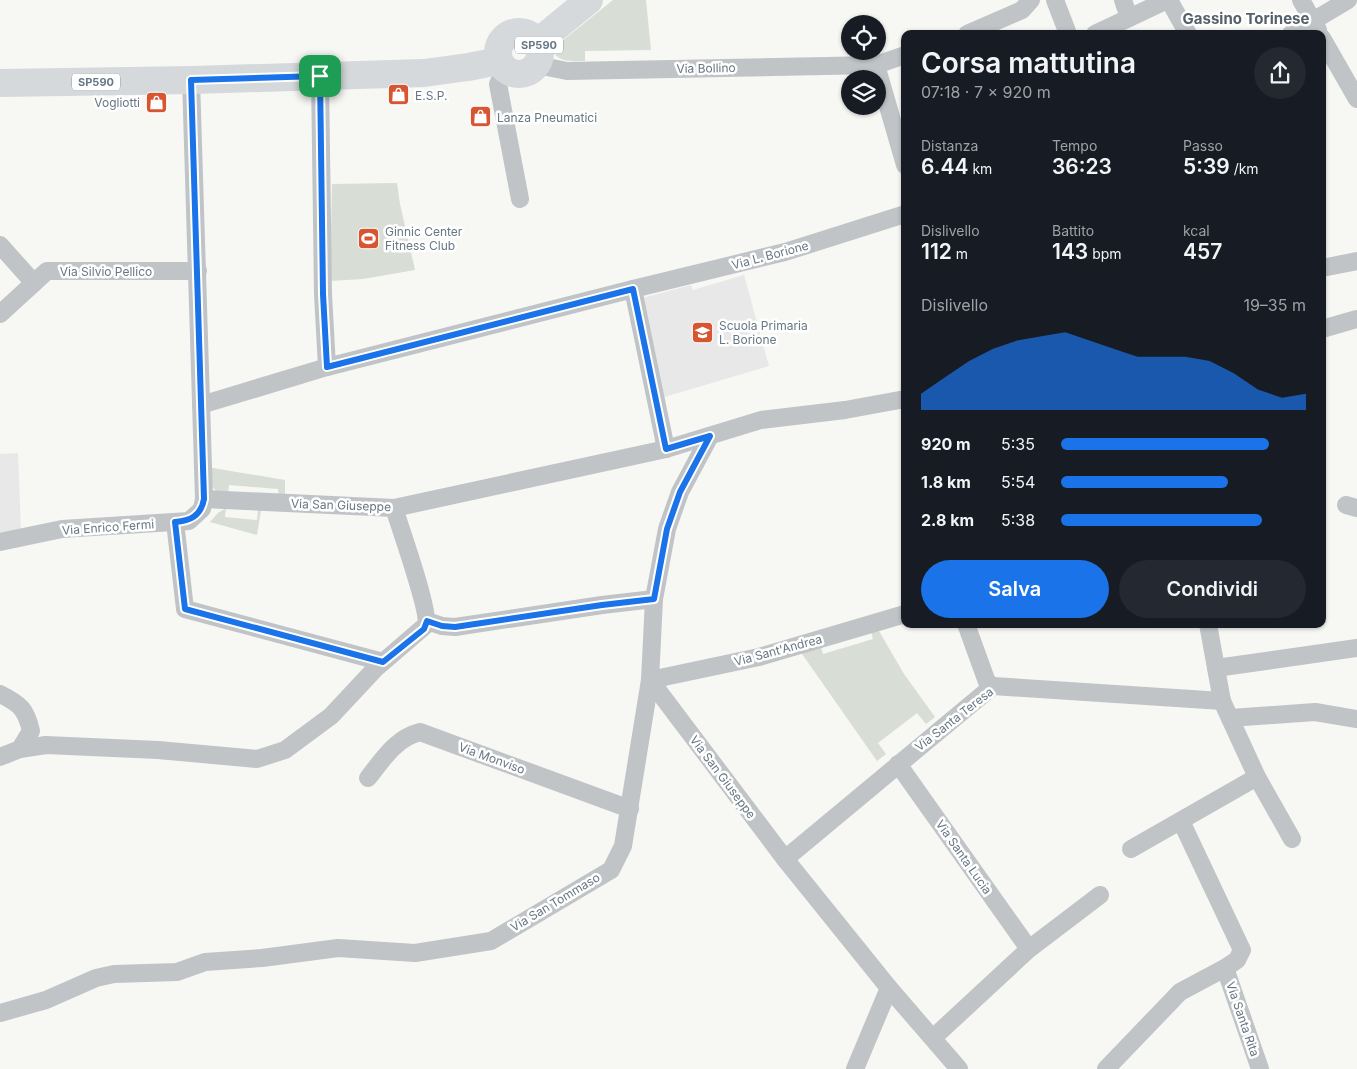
<!DOCTYPE html>
<html lang="it">
<head>
<meta charset="utf-8">
<style>
  :root { --surface:#171b24; --page:#242831; --text:#f1f3f6; --muted:#9ea1a6; --accent:#1a73e8 }
  body { margin:0; font-family:Inter,sans-serif; background:var(--page); color:var(--text); height:100vh; display:flex; flex-direction:column; font-size:19px; white-space:nowrap }
  * { box-sizing:border-box; margin:0 }
  p { font-size:16px; color:var(--muted) }
  .icon { flex:none; width:28px; height:28px; fill:none; stroke:currentColor; stroke-width:2; stroke-linecap:round; stroke-linejoin:round }
  .map { position:relative; flex:1; overflow:hidden }
  .sheet { position:absolute; left:901px; top:30px; width:425px; height:598px; display:flex; flex-direction:column; background:var(--surface); border-radius:10px; box-shadow:0 1px 4px #0004 }
  .sheet>* { flex:none }
  .tools { position:absolute; left:841px; top:15px; display:grid; gap:10px }
  .tools a { display:grid; place-items:center; width:45px; height:45px; border-radius:50%; background:var(--surface); box-shadow:0 1px 4px #0004; font-size:25px }
  .pin { position:absolute; display:grid; place-items:center; width:42px; height:42px; color:#fff; margin:-21px; border-radius:10px; box-shadow:0 2px 8px #0006 }
  .round { display:grid; place-items:center; flex:none; width:52px; height:52px; border-radius:26px; background:var(--page) }
  .overview { display:flex; align-items:center; justify-content:space-between; height:85px; padding:0 20px }
  h1 { font-size:28px; font-weight:600; line-height:38px }
  .metrics { display:grid; grid-template-columns:repeat(3,1fr); gap:8px; height:85px; padding:5px 20px }
  .metrics div { display:grid; align-content:center }
  .metrics b { font-size:21px; font-weight:600 }
  .metrics small { font-size:14px; font-weight:400 }
  .metrics p { font-size:14px }
  .chart { height:140px; padding:10px 20px }
  .chart p { display:flex; justify-content:space-between }
  .chart svg { width:100%; height:90px; margin-top:5px; fill:var(--accent); opacity:.7 }
  .action { display:flex; gap:10px; margin-top:auto; padding:10px 20px }
  .action a { flex:1; height:58px; border-radius:30px; background:var(--accent); color:#fff; font-size:20px; font-weight:600; line-height:58px; text-align:center }
  .action a+a { background:var(--page); color:var(--text) }
  ul { padding:0 20px; list-style:none; font-size:16px }
  li { display:grid; grid-template-columns:80px 60px 1fr; align-items:center; height:38px }
  li i { height:12px; border-radius:6px; background:var(--accent) }
  .map>svg:first-child { display:block }
  .built { fill:#e7e8e7 }
  .green { fill:#d8ddd5 }
  .lines { fill:none; stroke-linecap:round; stroke-linejoin:round }
  .minor { stroke:#c0c4c7; stroke-width:18 }
  .primary { stroke:#d5d9dc; stroke-width:28 }
  .route-casing { stroke:#fff; stroke-width:10 }
  .route { stroke:#1a73e8; stroke-width:6 }
  .labels { text-anchor:middle; dominant-baseline:central; stroke-width:5; stroke-linejoin:round; paint-order:stroke }
  .shield { fill:#fff; stroke:#95a0a8; stroke-width:1 }
  .shield-label { font-size:11px; font-weight:bold; fill:#677783 }
  .street-label { font-size:12px; fill:#677783; stroke:#fff }
  .poi-label { font-size:12px; fill:#677783; stroke:#fff; text-anchor:start }
  .quarter-label { font-size:15px; font-weight:bold; fill:#556068; stroke:#fff }
</style>
</head>
<body>
<div class="map">
<svg width="1357" height="1069" viewBox="0 0 1357 1069">
  <rect width="100%" height="100%" fill="#f7f7f4"/>
  <g class="built">
    <path d="M744 275 769 366 661 398 639 299 691 285 693 290Z"/>
    <path d="M18 453 21 532 0 534V454Z"/>
  </g>
  <g class="green">
    <path d="M613 0H646L651 50 585 51V61C573 61 562 63 554 53L556 46Z"/>
    <path d="M397 183 400 204 415 270 363 279 330 281 332 184Z"/>
    <path d="M207 467 285 480V497L279 496 278 489 229 485 228 494C210 493 211 483 207 467Z"/>
    <path d="M226 508 225 517 257 520 258 510H261L257 535 210 522 218 513Z"/>
    <path d="M876 626 904 674 935 717 926 724 917 713 878 743 886 754 877 761 800 651 820 643 823 654 873 639 870 628Z"/>
  </g>
  <g class="lines">
    <g class="minor">
      <path d="M1055 0 1068 34"/>
      <path d="M1123 0 1129 18"/>
      <path d="M1169 0 1188 34"/>
      <path d="M1301 0 1318 30"/>
      <path d="M967 34 1022 10 1031 0"/>
      <path d="M1095 34 1167 0"/>
      <path d="M1291 34 1348 0"/>
      <path d="M1322 38 1357 99"/>
      <path d="M537 65 567 71 876 65 905 55"/>
      <path d="M876 65 905 165"/>
      <path d="M505 69 498 84 520 199"/>
      <path d="M320 76 323 294 327 367"/>
      <path d="M0 245 34 283"/>
      <path d="M1322 268 1357 261"/>
      <path d="M633 289 666 449"/>
      <path d="M0 314 47 271H198"/>
      <path d="M1322 329 1357 319"/>
      <path d="M201 405 327 367 633 289 785 252 905 214"/>
      <path d="M710 436 680 492 667 529 654 599 650 680 785 859 889 988 959 1069"/>
      <path d="M204 499 394 508 666 449 761 420 845 410 905 399"/>
      <path d="M1346 505 1357 508"/>
      <path d="M175 522 185 609 383 662"/>
      <path d="M0 542 62 529 189 521 202 509 204 499 191 80"/>
      <path d="M427 621 442 626 455 627 602 605 654 599"/>
      <path d="M966 624 987 682 993 686"/>
      <path d="M1208 624 1222 701 1257 777 1292 839"/>
      <path d="M1216 668 1357 648"/>
      <path d="M0 694C20 704 26 709 31 731L20 749 0 757"/>
      <path d="M1230 718 1315 712 1357 719"/>
      <path d="M20 749 46 745 158 750 257 759 285 750 331 716 375 669 426 625C430 612 400 527 394 508"/>
      <path d="M898 764 1029 949"/>
      <path d="M368 778C383 759 396 738 420 732L630 809"/>
      <path d="M1131 849 1257 777"/>
      <path d="M785 859 993 686 1222 701"/>
      <path d="M1225 968 1260 1069"/>
      <path d="M0 1013 46 1000 96 978 114 974 177 972 205 962 262 958 338 948 415 953 491 941 611 870 623 846 650 680 759 657 905 614"/>
      <path d="M933 1038 1029 949 1100 895"/>
      <path d="M855 1069 889 988"/>
      <path d="M1106 1069 1180 992 1225 968 1237 960 1242 950 1181 821"/>
    </g>
    <g class="primary">
      <circle cx="519" cy="53" r="21"/>
      <path d="M538 42 589 0"/>
      <path d="M0 83 193 80 424 73 468 67 499 61"/>
    </g>
  </g>
  <g class="lines">
    <defs>
      <path id="route" d="M320 76 323 294 327 367 633 289 666 449 710 436 680 492 667 529 654 599 602 605 455 627 442 626 427 621 424 629 383 662 185 609 175 522C190 521 201 516 204 499L191 80Z"/>
    </defs>
    <use href="#route" class="route-casing"/>
    <use href="#route" class="route"/>
  </g>
  <defs>
    <symbol id="shop-square" viewBox="-11 -11 22 22"><rect x="-9" y="-9" width="18" height="18" rx="4" fill="#d85532" stroke="#fff"/><path d="M-5-2.5h2.3a2.7 3.5 0 0 1 5.4 0H5L5.5 6h-11ZM-1.5-2.5h3a1.5 2.3 0 0 0-3 0Z" fill="#fff"/></symbol>
    <symbol id="stadium-square" viewBox="-11 -11 22 22"><rect x="-9" y="-9" width="18" height="18" rx="4" fill="#d85532" stroke="#fff"/><path d="M0-5a6.5 5 0 1 0 0 10a6.5 5 0 1 0 0-10ZM-3.5-1.8h7v3.6h-7Z" fill="#fff"/></symbol>
    <symbol id="school-square" viewBox="-11 -11 22 22"><rect x="-9" y="-9" width="18" height="18" rx="4" fill="#d85532" stroke="#fff"/><path d="M0-5L7-2L0 1L-7-2ZM-4 1L0 2.5L4 1V4Q0 6-4 4Z" fill="#fff"/></symbol>
  </defs>
  <g fill-rule="evenodd">
    <use href="#shop-square" x="386" y="82" width="25" height="25"/>
    <use href="#shop-square" x="144" y="90" width="25" height="25"/>
    <use href="#shop-square" x="468" y="104" width="25" height="25"/>
    <use href="#stadium-square" x="356" y="226" width="25" height="25"/>
    <use href="#school-square" x="690" y="320" width="25" height="25"/>
  </g>
  <g class="labels">
    <g class="shield">
      <rect x="515" y="36.5" width="48" height="17" rx="4"/>
      <rect x="72" y="73.5" width="48" height="17" rx="4"/>
    </g>
    <g class="shield-label">
      <text x="539" y="45">SP590</text>
      <text x="96" y="82">SP590</text>
    </g>
    <g class="street-label">
      <text transform="translate(706 68) rotate(-1)">Via Bollino</text>
      <text transform="translate(770 255) rotate(-15)">Via L. Borione</text>
      <text x="106" y="271">Via Silvio Pellico</text>
      <text transform="translate(341 505) rotate(2)">Via San Giuseppe</text>
      <text transform="translate(108 527) rotate(-4)">Via Enrico Fermi</text>
      <text transform="translate(778 650) rotate(-15)">Via Sant'Andrea</text>
      <text transform="translate(954 719) rotate(-38)">Via Santa Teresa</text>
      <text transform="translate(492 758) rotate(20)">Via Monviso</text>
      <text transform="translate(723 777) rotate(53)">Via San Giuseppe</text>
      <text transform="translate(964 857) rotate(55)">Via Santa Lucia</text>
      <text transform="translate(555 902) rotate(-31)">Via San Tommaso</text>
      <text transform="translate(1243 1019) rotate(71)">Via Santa Rita</text>
    </g>
    <g class="poi-label">
      <text x="415" y="95">E.S.P.</text>
      <text x="140" y="102" text-anchor="end">Vogliotti</text>
      <text x="497" y="117">Lanza Pneumatici</text>
      <text x="385" y="231">Ginnic Center<tspan x="385" dy="14">Fitness Club</tspan></text>
      <text x="719" y="325">Scuola Primaria<tspan x="719" dy="14">L. Borione</tspan></text>
    </g>
    <g class="quarter-label">
      <text x="1246" y="18">Gassino Torinese</text>
    </g>
  </g>
</svg>
<div class="tools">
<a><svg class="icon" aria-label="locate" viewBox="0 0 24 24"><circle cx="12" cy="12" r="6"/><path d="M12 2v4M12 18v4M2 12h4M18 12h4"/></svg></a>
<a><svg class="icon" aria-label="layers" viewBox="0 0 24 24"><path d="M12 4l9 5-9 5-9-5zM3 14l9 5 9-5"/></svg></a>
</div>
<div class="pin" style="left:320px;top:76px;background:#1e9e55"><svg class="icon" aria-label="arrive" viewBox="0 0 24 24"><path d="M6 21V4h12l-3 4 3 4H6"/></svg></div>
<section class="sheet">
<div class="overview"><div><h1>Corsa mattutina</h1><p>07:18 · 7 × 920 m</p></div><a class="round"><svg class="icon" aria-label="share" viewBox="0 0 24 24"><path d="M12 15V3M7 8l5-5 5 5M5 13v7h14v-7"/></svg></a></div>
<div class="metrics">
<div><p>Distanza</p><b>6.44<small> km</small></b></div>
<div><p>Tempo</p><b>36:23</b></div>
<div><p>Passo</p><b>5:39<small> /km</small></b></div>
</div>
<div class="metrics">
<div><p>Dislivello</p><b>112<small> m</small></b></div>
<div><p>Battito</p><b>143<small> bpm</small></b></div>
<div><p>kcal</p><b>457</b></div>
</div>
<div class="chart"><p><span>Dislivello</span>19–35 m</p>
<svg viewBox="0 0 160 44" preserveAspectRatio="none"><path d="M0 44V36L10 28L20 20L30 14L40 10L50 8L60 6L70 10L80 14L90 18L100 18L110 18L120 20L130 26L140 34L150 38L160 36V44z"/></svg>
</div>
<ul>
<li><b>920 m</b>5:35<i style="width:85%"></i></li>
<li><b>1.8 km</b>5:54<i style="width:68%"></i></li>
<li><b>2.8 km</b>5:38<i style="width:82%"></i></li>
</ul>
<div class="action"><a>Salva</a><a>Condividi</a></div>
</section>
</div>
</body>
</html>
